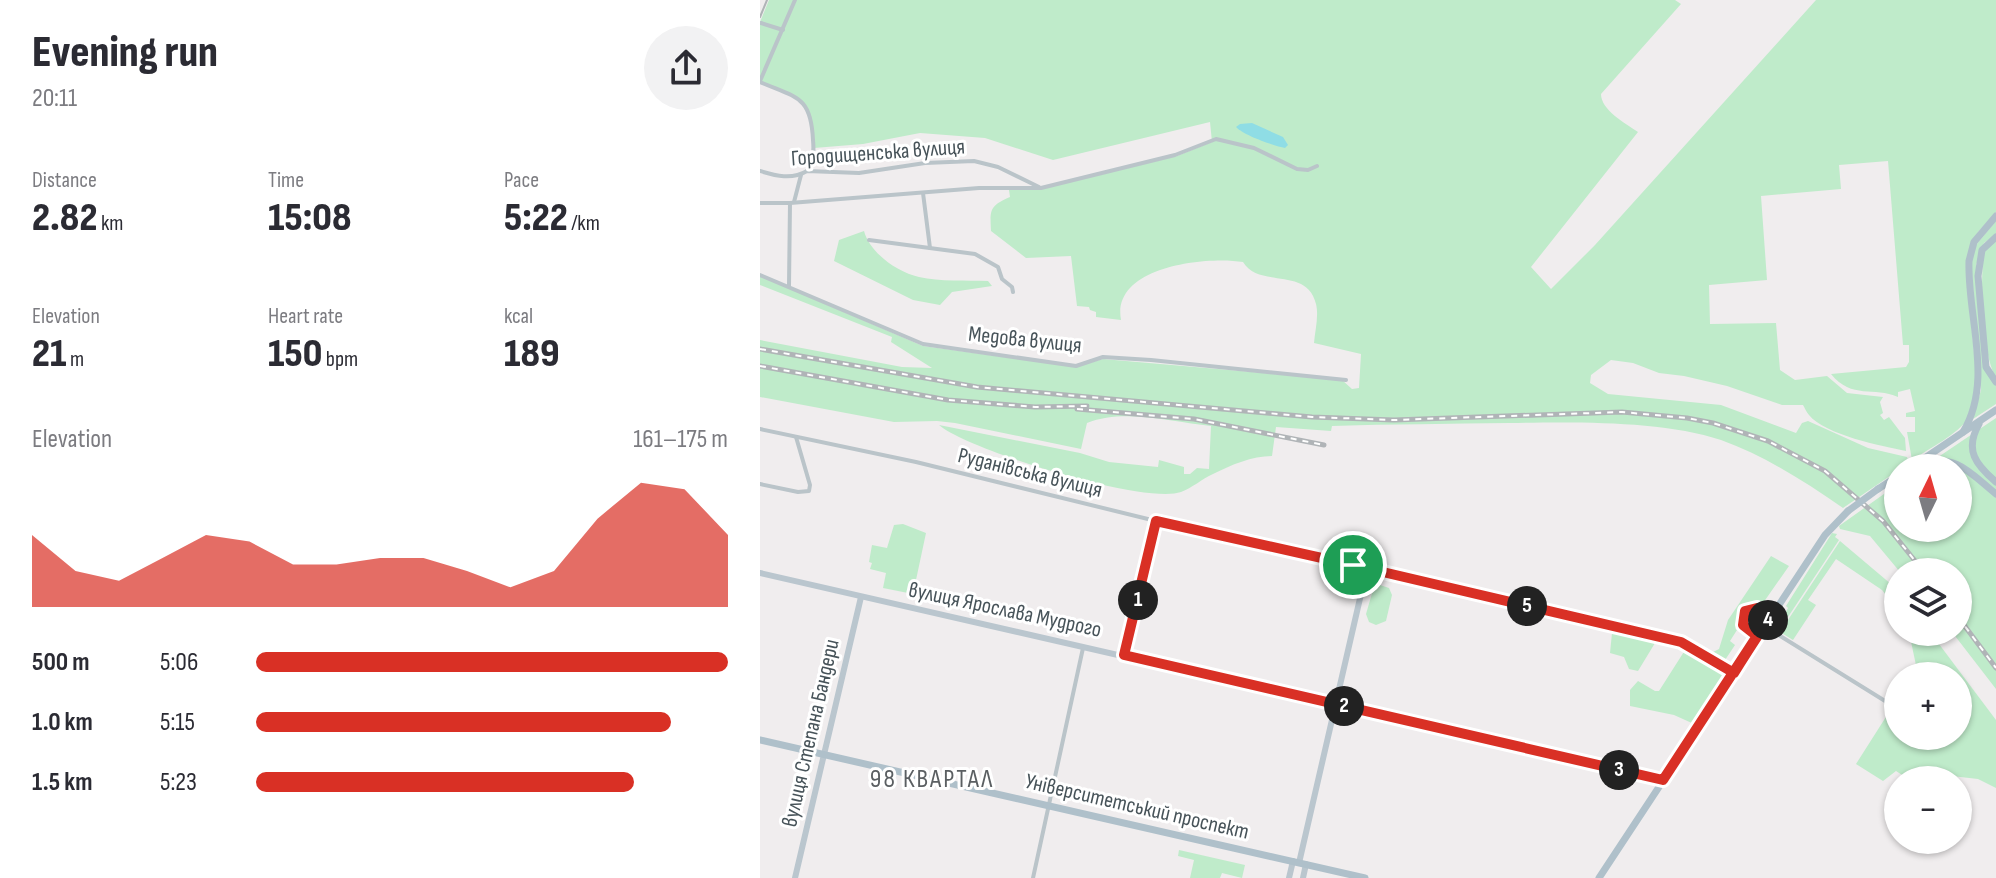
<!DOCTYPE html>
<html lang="en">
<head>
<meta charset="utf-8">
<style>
  :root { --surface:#fff; --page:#f2f2f3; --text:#2b2b33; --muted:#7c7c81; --accent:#d93025 }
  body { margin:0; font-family:"Sofia Sans Condensed",sans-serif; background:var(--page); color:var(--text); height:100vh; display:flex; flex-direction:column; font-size:30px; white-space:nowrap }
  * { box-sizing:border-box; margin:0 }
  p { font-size:26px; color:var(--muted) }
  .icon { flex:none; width:44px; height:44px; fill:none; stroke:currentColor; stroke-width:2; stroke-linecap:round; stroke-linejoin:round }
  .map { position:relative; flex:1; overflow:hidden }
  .sheet { display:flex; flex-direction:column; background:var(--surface); width:760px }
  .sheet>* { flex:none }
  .needle { width:52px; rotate:5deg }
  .tools { position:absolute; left:1124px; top:454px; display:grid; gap:16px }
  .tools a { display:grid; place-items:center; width:88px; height:88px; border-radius:50%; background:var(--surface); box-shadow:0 2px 6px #0004; font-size:40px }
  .pin { position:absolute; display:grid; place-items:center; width:68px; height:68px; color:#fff; margin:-34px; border:4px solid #fff; border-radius:50%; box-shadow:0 2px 8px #0007 }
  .km { position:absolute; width:40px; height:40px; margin:-20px; border-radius:50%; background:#222; color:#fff; font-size:22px; line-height:40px; text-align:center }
  .round { display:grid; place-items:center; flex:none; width:84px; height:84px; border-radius:42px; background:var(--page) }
  .headline { display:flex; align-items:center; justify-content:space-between; height:136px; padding:0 32px }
  h1 { font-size:44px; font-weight:800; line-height:60px }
  .metrics { display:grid; grid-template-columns:repeat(3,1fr); gap:12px; height:136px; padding:8px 32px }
  .metrics div { display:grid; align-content:center }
  .metrics b { font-size:40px; font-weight:800 }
  .metrics small { font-size:22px; font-weight:400 }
  .metrics p { font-size:22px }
  .chart { height:224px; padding:16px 32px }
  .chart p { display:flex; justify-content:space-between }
  .chart svg { width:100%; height:144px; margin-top:8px; fill:var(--accent); opacity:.7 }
  ul { padding:0 32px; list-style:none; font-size:26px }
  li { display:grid; grid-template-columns:128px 96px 1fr; align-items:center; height:60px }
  li i { height:20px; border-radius:10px; background:var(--accent) }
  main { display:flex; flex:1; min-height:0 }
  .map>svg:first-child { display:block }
  .green { fill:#bfebca }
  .water { fill:#8fdde5 }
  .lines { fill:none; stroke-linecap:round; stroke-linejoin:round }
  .street { stroke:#bac4c9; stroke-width:4 }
  .secondary { stroke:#bac6ce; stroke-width:6 }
  .primary { stroke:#afc0ca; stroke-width:7 }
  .tram { stroke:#b0b4b7; stroke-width:2 }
  .rail-casing { stroke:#b0b4b7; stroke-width:5 }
  .rail { stroke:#fff; stroke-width:2; stroke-dasharray:6; stroke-linecap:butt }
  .primary-bridge { stroke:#afc0ca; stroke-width:7 }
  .route-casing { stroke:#fff; stroke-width:16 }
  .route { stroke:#d93025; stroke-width:10 }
  .labels { text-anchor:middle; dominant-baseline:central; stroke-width:6; stroke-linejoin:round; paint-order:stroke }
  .street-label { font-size:22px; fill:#475359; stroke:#fff }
  .quarter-label { font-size:26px; letter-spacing:2px; fill:#5b5f62; stroke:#fff }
</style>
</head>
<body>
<main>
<section class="sheet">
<div class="headline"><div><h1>Evening run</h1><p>20:11</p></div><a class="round"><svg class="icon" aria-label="share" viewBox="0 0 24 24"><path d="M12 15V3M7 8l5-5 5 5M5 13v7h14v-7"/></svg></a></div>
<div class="metrics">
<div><p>Distance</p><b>2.82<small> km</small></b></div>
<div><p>Time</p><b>15:08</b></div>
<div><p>Pace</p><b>5:22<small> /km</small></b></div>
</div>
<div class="metrics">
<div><p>Elevation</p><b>21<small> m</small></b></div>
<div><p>Heart rate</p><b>150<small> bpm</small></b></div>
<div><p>kcal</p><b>189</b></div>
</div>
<div class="chart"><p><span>Elevation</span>161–175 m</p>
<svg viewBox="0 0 160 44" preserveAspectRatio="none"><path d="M0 44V22L10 33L20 36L30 29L40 22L50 24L60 31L70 31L80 29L90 29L100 33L110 38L120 33L130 17L140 6L150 8L160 22V44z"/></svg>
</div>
<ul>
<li><b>500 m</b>5:06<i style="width:100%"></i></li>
<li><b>1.0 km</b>5:15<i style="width:88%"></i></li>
<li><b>1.5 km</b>5:23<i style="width:80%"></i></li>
</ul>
</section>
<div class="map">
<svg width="1236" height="878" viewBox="0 0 1236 878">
  <rect width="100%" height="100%" fill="#f0edee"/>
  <g class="green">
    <path d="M9 0H915L921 4 841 94C841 110 865 123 878 132L771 267 791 289 835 245 1056 0H1236V212L1218 232 1206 270 1216 374C1216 387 1215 407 1208 418 1200 433 1167 450 1152 460L1147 432H1155V417H1146V413L1155 411 1150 389 1138 392V397C1114 386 1092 400 1071 374L1146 367 1149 362V345H1143L1128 161 1079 165 1081 189 1001 196 1007 280 949 285 950 324 1016 323 1020 370 1035 380 1067 376 1087 393 1123 397 1120 402 1123 413 1120 415 1124 420 1129 417 1145 438 1146 451C1122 446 1065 435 1049 415 1046 412 1045 408 1043 405H1022L967 386 924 376 899 373 873 363 851 360 831 375 830 383 848 394 961 405 1036 433 1042 423 1048 421 1108 448 1147 457 1149 463 1083 508C1044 481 1005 456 961 440 902 420 811 422 749 423 690 424 631 424 572 426L571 431 516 427 512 456C492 456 471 465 453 474 442 479 432 488 421 492 385 505 208 450 179 425L320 453 349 462 398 467 399 460 424 467V474H430L437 468 449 469 451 426C413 422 364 408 327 423L321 449 195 423 177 421 134 422 0 397V340L142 367 172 368 131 342 132 337 0 285V276L163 346 316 367 343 359 582 380 592 389 599 388 601 354 554 343C555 331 559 316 556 304 547 266 499 289 483 262 447 256 351 266 361 320L336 317V312L330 310 329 307 317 306 311 256 266 258 231 231C230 210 229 206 250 197L249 190 282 189 417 156 452 142 450 122 293 160 225 138 160 133 103 144 54 148C51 96 44 102 0 82V22Z"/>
    <path d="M1236 221V234L1224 243 1216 265 1224 367 1236 385V404L1213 419 1221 390 1211 261 1216 245Z"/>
    <path d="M104 231C110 253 137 272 159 277 180 282 206 280 228 281L232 286 192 292 180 305 153 300 74 261 79 240Z"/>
    <path d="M1236 240V378C1221 352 1220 281 1224 251Z"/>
    <path d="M1236 418V689L1192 632H1198V572H1140L1110 536 1080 529 1079 526 1138 484V528H1198V468H1162Z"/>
    <path d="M143 524 166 533 153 594 123 588 126 573 110 569 112 563 109 562 112 545 127 548 134 525Z"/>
    <path d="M1072 533 1077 534 1075 537 1079 540 1028 617 1024 615 1028 608 1026 606Z"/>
    <path d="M1080 541 1138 590V610L1122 590 1076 559 1048 600 1056 605 1033 640 1020 632Z"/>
    <path d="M1011 556 1029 566 1001 606 992 605 983 610 980 620 985 630 983 633 977 630 970 641 975 645 963 663 949 654 959 649 968 620Z"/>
    <path d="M620 585 629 588 632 595 626 621 616 625 609 622 606 614 613 590Z"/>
    <path d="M1149 632H1170L1236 720V788L1218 779 1183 775 1179 780H1150L1136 771 1123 781 1096 764 1131 709 1138 713V736H1198V676H1142L1157 670Z"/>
    <path d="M852 633 895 643 878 671 869 669 864 657 850 653Z"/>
    <path d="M927 647 966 673 934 724 914 715 870 706V690L878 681 895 691H899Z"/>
    <path d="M419 850 485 865 482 878 462 873 460 878H430L434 860 418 856Z"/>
  </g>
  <path class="water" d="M492 123 523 137 528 145 525 148C514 146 483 135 476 127L480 124Z"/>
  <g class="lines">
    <g class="street">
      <path d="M1 23 23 30"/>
      <path d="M0 81 35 0"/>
      <path d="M0 82C37 98 51 96 53 140 54 151 54 162 47 171"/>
      <path d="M0 171C16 176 32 180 47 171L99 173 165 163 214 161 238 167 279 187"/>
      <path d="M163 193 170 248"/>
      <path d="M34 202 41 175"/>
      <path d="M0 203H30L219 188H281L415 155 456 139 494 148 537 169 548 170 557 166"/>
      <path d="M109 240 215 254 238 267 242 279 252 287 253 292"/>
      <path d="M0 275 163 344 316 366 343 357 391 360 586 380"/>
      <path d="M29 286 30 203"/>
      <path d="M0 429 156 462 396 521 364 655"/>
      <path d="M0 484 38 492 49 491 50 485 36 437"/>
      <path d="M396 521 607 568"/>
      <path d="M1004 626 1138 709"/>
      <path d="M997 636 983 625 985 611 997 608 1011 616"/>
      <path d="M273 878 323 648"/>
    </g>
    <g class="secondary">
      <path d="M0 573 903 780"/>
      <path d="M539 863 607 568 921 642 974 673"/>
      <path d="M35 878 101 597"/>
      <path d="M529 878 533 861"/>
      <path d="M543 878 546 864"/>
    </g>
    <g class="primary">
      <path d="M1236 237 1222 250 1218 276 1226 367 1236 382"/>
      <path d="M1219 424C1204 450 1216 465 1236 482"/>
      <path d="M1203 432C1234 381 1207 317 1209 261L1214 242 1236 216"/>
      <path d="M1162 463C1197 454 1210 473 1236 494"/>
      <path d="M1150 468 1236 410"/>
      <path d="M1118 489 1138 476"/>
      <path d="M0 740 605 878"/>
      <path d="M839 878 1065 535 1088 511"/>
    </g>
    <path class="tram" d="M0 17 7 0"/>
    <defs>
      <g id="rail">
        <path d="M0 349 217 387 552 417 634 420 862 412 927 418 953 423 1008 441 1065 471 1123 521 1164 572"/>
        <path d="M0 366 188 400 275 407 327 406"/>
        <path d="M317 409 434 419 564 445"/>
        <path d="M1198 617 1236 668"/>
      </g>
    </defs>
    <use href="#rail" class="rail-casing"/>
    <use href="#rail" class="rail"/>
    <path class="primary-bridge" d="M1088 511 1118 489"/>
  </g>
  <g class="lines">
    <defs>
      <path id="route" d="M593 565 396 521 364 655 903 780 997 636 983 625 985 611 997 608 1011 616C998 635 986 654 974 673L921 642 593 565"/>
    </defs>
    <use href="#route" class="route-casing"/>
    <use href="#route" class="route"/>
  </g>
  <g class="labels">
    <g class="street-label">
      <text transform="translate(118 153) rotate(-4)">Городищенська вулиця</text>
      <text transform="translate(265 340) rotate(6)">Медова вулиця</text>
      <text transform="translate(270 473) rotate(14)">Руданівська вулиця</text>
      <text transform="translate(245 610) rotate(12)">вулиця Ярослава Мудрого</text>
      <text transform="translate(51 733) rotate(-77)">вулиця Степана Бандери</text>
      <text transform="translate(377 807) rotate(13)">Університетський проспект</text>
    </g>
    <g class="quarter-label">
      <text x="172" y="779">98 КВАРТАЛ</text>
    </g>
  </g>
</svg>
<div class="tools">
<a><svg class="needle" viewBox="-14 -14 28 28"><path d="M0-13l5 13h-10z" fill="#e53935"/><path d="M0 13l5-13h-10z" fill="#7c7c81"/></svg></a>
<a><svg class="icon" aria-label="layers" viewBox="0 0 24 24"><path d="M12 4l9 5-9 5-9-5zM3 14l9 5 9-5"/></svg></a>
<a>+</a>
<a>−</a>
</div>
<div class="pin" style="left:593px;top:565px;background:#1e9e55"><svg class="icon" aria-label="arrive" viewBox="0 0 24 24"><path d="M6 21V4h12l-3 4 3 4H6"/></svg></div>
<b class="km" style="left:378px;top:600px">1</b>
<b class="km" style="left:584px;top:706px">2</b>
<b class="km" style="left:859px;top:770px">3</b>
<b class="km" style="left:1008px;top:620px">4</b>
<b class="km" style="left:767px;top:606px">5</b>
</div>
</main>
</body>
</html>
